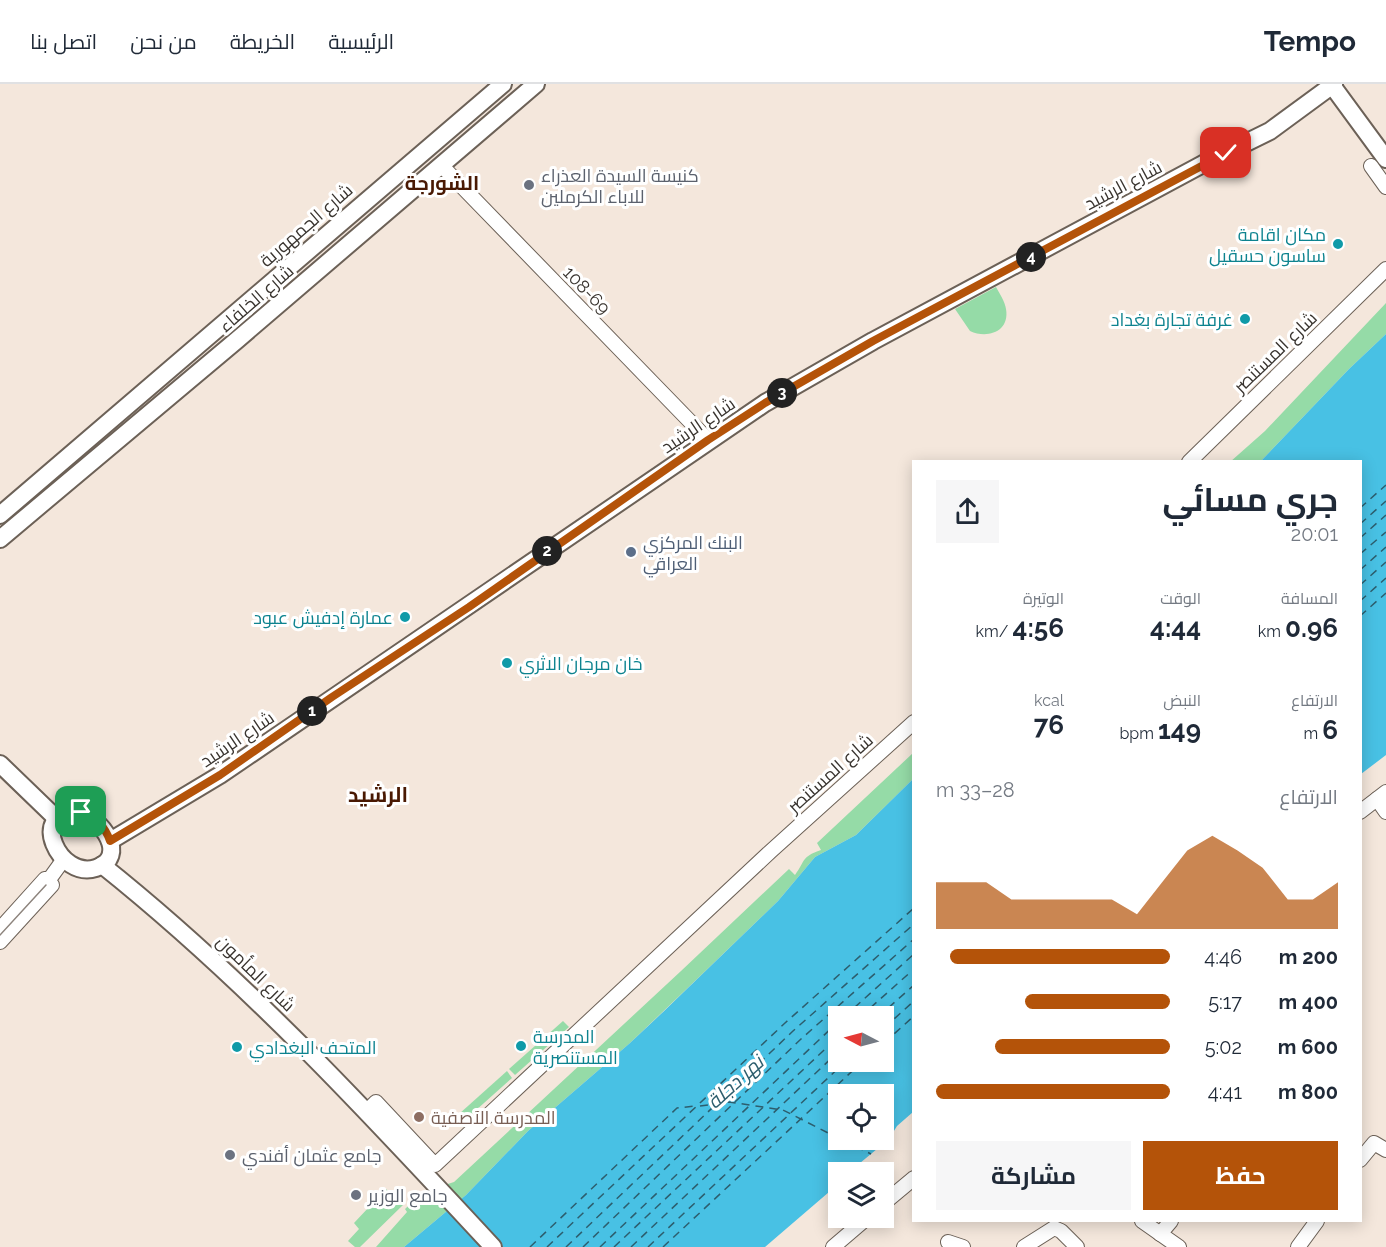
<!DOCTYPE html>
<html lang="ar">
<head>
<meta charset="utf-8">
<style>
  :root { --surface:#fff; --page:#f6f6f7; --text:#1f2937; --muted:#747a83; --line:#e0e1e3; --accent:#b45309 }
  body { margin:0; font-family:Raleway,Cairo,sans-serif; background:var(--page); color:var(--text); direction:rtl; height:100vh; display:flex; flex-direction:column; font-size:22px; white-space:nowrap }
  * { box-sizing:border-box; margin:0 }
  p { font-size:20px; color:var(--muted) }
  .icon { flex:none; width:33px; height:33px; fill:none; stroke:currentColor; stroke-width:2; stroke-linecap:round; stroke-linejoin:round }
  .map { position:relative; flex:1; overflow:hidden; direction:ltr }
  .details { position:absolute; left:912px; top:376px; width:450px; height:762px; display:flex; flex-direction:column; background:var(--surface); border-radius:0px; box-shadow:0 3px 15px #0003; direction:rtl }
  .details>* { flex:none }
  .needle { width:39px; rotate:276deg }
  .controls { position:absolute; left:828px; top:922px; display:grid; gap:12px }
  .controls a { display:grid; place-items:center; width:66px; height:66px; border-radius:0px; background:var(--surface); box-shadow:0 3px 15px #0003; font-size:30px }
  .pin { position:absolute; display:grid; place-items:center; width:51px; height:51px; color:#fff; margin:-26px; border-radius:12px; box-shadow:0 3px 9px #0006 }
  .km { position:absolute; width:30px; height:30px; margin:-15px; border-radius:50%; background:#222; color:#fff; font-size:16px; line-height:30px; text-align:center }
  .round { display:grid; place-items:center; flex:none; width:63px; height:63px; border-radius:0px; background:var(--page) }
  .summary { display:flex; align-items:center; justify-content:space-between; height:102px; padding:0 24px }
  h1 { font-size:33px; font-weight:700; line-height:45px }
  .metrics { display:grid; grid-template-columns:repeat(3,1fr); gap:9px; height:102px; padding:6px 24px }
  .metrics div { display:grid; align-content:center }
  .metrics b { font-size:26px; font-weight:700 }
  .metrics small { font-size:16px; font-weight:400 }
  .metrics p { font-size:16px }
  .chart { height:168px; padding:12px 24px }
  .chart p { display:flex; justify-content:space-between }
  .chart svg { width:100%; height:108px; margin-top:6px; fill:var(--accent); opacity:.7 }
  .button { display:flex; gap:12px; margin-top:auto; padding:12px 24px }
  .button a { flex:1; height:69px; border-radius:0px; background:var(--accent); color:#fff; font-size:24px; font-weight:700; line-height:69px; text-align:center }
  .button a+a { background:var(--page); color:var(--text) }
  ul { padding:0 24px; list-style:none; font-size:20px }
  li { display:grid; grid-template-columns:96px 72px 1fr; align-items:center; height:45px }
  li i { height:15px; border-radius:8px; background:var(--accent) }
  header { display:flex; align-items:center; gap:36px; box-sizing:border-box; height:84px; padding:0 30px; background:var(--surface); border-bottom:2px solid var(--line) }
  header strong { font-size:28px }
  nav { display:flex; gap:33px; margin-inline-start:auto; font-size:21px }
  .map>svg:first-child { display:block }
  .green { fill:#95dba7 }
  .water { fill:#48c1e4; fill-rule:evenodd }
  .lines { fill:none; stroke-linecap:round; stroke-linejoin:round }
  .ferry { stroke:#2d5e6e; stroke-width:1.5; stroke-dasharray:8 6; stroke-linecap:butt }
  .minor-casing { stroke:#6c6157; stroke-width:16 }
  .major-casing { stroke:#6c6157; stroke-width:20 }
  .minor { stroke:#fff; stroke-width:14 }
  .major { stroke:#fff; stroke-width:16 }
  .tram { stroke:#8d847d; stroke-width:1.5 }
  .route-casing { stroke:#fff; stroke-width:12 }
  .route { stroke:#b45309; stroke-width:8 }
  .worship-dot { fill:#6b7280; stroke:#fff; stroke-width:2 }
  .culture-dot { fill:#0f9aa8; stroke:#fff; stroke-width:2 }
  .service-dot { fill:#5c6f8a; stroke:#fff; stroke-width:2 }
  .education-dot { fill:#8d6e63; stroke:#fff; stroke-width:2 }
  .labels { text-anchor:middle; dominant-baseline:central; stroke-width:6; stroke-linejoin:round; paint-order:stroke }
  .worship-label { font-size:18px; fill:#5b616d; stroke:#fff; text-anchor:start }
  .street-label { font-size:18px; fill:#39342f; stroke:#fff }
  .culture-label { font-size:18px; fill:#0d838f; stroke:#fff; text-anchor:end }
  .service-label { font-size:18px; fill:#4e5e75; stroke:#fff; text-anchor:start }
  .education-label { font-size:18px; fill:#785e54; stroke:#fff; text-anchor:start }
  .neighbourhood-label { font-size:20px; font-weight:bold; fill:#491903; stroke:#fff }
  .water-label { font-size:20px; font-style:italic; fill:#2d5e6e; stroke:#fff }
  .quarter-label { font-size:21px; font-weight:bold; fill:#491903; stroke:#fff }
</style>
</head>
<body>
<header>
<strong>Tempo</strong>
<nav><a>الرئيسية</a><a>الخريطة</a><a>من نحن</a><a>اتصل بنا</a></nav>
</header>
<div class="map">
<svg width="1386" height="1163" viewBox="0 0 1386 1163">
  <rect width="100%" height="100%" fill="#f4e7dc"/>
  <g class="green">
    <path d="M996 203C1000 210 1005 218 1006 225 1010 248 987 255 970 247L955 225Z"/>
    <path d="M1386 219V250L1349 285 1260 378H1230L1265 347Z"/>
    <path d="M913 669V695L856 751 815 773 778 817 696 896 630 959 528 1047 466 1111 404 1163H376L407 1128 405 1125 423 1108 454 1098 681 887 789 785 795 791C806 776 801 773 821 766L817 759Z"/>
    <path d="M563 937 569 943 515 991 509 985Z"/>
    <path d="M507 987 512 994 465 1036 459 1030Z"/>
    <path d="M386 1105 403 1121 360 1163H355L348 1157 359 1145 354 1139Z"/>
  </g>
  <g class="water">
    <path d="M1386 250V671L1361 690 1360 378H1260L1349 285Z"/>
    <path d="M913 695V1028L897 1042 889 1055 848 1089H838V1099L836 1102 765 1163H404L466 1111 528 1047 630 959 663 928 778 817 815 773 856 751ZM838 933H884V978H838ZM838 1011H884V1056H838Z"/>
  </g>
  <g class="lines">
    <g class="ferry">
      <path d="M1360 424 1386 401"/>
      <path d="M1360 440 1386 417"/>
      <path d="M1360 454 1386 431"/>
      <path d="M1360 470 1386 448"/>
      <path d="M1360 486 1386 463"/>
      <path d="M1360 501 1386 478"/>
      <path d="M1360 517 1386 494"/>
      <path d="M1360 532 1386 509"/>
      <path d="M844 933 914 870"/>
      <path d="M860 933 914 885"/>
      <path d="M878 933 914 901"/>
      <path d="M884 944 914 917"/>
      <path d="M884 959 914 932"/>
      <path d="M700 1022 729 1018 783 1026 838 1054"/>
      <path d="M843 1056 871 1070"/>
      <path d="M530 1163 677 1024 695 1022"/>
      <path d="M547 1163 785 939 914 824"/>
      <path d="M566 1163 793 947 914 840"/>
      <path d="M583 1163 801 955 914 855"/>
      <path d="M600 1163 838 938"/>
      <path d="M614 1163 838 953"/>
      <path d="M631 1163 838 968"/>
      <path d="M648 1163 845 978"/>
      <path d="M663 1163 862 978"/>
    </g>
    <defs>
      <g id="minor">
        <path d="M441 81 708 356"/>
        <path d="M1371 82 1386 103"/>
        <path d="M1189 378 1386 185"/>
        <path d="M1377 715 1386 728"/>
        <path d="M1360 728 1386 708"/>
        <path d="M0 845 45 795 48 797 64 775"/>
        <path d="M0 858 52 801 48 797"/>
        <path d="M367 1027 376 1018 435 1081 771 767 914 638"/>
        <path d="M1360 1076 1374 1059 1386 1066"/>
        <path d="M884 1119 914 1094"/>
        <path d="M1142 1137 1179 1163"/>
        <path d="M1160 1150 1171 1137"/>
        <path d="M948 1158 963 1163"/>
        <path d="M833 1163 867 1134"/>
        <path d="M1024 1163 1054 1144 1061 1147 1077 1163"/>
        <path d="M1298 1163 1317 1137"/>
      </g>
      <g id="major">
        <path d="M1331 0 1386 75"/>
        <path d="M0 431 503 0"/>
        <path d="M0 455 237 256 536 0"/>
        <path d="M0 680 57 735"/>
        <path d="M77 728C102 733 129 773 96 784 59 796 28 727 77 728Z"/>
        <path d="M110 757 220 691 765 319 873 257 1203 80 1270 47 1334 0"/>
        <path d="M102 781C245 895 369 1029 493 1163"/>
      </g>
    </defs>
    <use href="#minor" class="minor-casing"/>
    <use href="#major" class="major-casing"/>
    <use href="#minor" class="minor"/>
    <use href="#major" class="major"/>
    <path class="tram" d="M0 851 46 801"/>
  </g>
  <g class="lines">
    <defs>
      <path id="route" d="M81 728C95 733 105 742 110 757L220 691 332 613 469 523 708 356 765 319 873 257 1226 69"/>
    </defs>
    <use href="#route" class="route-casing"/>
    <use href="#route" class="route"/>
  </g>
  <g class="worship-dot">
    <circle cx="529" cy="101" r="6"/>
    <circle cx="230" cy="1071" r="6"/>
    <circle cx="356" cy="1111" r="6"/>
  </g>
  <g class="culture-dot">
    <circle cx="1338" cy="160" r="6"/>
    <circle cx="1245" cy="235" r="6"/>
    <circle cx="405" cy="533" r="6"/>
    <circle cx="507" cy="579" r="6"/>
    <circle cx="521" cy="962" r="6"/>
    <circle cx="237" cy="963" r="6"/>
  </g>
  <circle class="service-dot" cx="631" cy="468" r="6"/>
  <circle class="education-dot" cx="419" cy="1033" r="6"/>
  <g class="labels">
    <g class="worship-label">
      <text x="541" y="91">كنيسة السيدة العذراء<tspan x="541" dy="21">للاباء الكرملين</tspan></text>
      <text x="242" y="1071">جامع عثمان أفندي</text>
      <text x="368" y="1111">جامع الوزير</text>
    </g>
    <g class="street-label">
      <text transform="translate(1123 101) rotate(-28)">شارع الرشيد</text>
      <text transform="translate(306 141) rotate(-41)">شارع الجمهورية</text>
      <text transform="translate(587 206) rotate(46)">108-69</text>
      <text transform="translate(256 214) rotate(-41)">شارع الخلفاء</text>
      <text transform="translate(1275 268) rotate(-44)">شارع المستنصر</text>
      <text transform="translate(698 341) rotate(-34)">شارع الرشيد</text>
      <text transform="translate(237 655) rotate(-34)">شارع الرشيد</text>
      <text transform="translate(830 689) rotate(-42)">شارع المستنصر</text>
      <text transform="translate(256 889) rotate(44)">شارع المأمون</text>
    </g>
    <g class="culture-label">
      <text x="1326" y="150">مكان اقامة<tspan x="1326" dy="21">ساسون حسقيل</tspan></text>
      <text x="1233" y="235">غرفة تجارة بغداد</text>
      <text x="393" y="533">عمارة إدفيش عبود</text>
      <text x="519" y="579" text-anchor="start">خان مرجان الاثري</text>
      <text x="533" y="952" text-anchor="start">المدرسة<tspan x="533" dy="21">المستنصرية</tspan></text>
      <text x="249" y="963" text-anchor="start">المتحف البغدادي</text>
    </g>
    <g class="service-label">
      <text x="643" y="458">البنك المركزي<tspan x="643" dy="21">العراقي</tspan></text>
    </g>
    <g class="education-label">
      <text x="431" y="1033">المدرسة الآصفية</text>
    </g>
    <g class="neighbourhood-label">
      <text x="442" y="99">الشورجة</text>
    </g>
    <g class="water-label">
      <text transform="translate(735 998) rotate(-42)">نهر دجلة</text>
    </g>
    <g class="quarter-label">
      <text x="378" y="710">الرشيد</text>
    </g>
  </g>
</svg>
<div class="controls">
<a><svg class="needle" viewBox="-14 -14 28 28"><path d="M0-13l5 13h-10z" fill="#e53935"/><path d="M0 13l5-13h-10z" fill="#747a83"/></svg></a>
<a><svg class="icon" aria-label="locate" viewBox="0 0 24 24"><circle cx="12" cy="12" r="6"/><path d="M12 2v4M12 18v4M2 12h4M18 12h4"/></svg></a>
<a><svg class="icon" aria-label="layers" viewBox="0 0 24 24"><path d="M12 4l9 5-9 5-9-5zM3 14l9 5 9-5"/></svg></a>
</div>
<div class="pin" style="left:81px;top:728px;background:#1e9e55"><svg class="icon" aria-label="arrive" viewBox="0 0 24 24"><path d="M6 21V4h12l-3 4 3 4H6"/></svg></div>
<div class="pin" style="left:1226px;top:69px;background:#d93025"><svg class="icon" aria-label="check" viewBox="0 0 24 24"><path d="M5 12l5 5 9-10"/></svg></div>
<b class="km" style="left:312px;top:627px">1</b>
<b class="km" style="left:547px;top:467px">2</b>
<b class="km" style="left:782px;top:309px">3</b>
<b class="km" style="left:1031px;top:173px">4</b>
<section class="details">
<div class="summary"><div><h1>جري مسائي</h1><p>20:01</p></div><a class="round"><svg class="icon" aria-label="share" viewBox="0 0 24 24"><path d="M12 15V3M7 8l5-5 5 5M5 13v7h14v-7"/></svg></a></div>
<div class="metrics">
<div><p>المسافة</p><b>0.96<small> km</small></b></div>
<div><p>الوقت</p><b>4:44</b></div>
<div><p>الوتيرة</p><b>4:56<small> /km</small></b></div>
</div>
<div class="metrics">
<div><p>الارتفاع</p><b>6<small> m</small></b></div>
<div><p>النبض</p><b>149<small> bpm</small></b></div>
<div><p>kcal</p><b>76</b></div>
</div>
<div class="chart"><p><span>الارتفاع</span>28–33 m</p>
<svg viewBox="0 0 160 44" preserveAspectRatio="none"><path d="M0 44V25L10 25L20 25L30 32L40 32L50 32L60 32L70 32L80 38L90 25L100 12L110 6L120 12L130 19L140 32L150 32L160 25V44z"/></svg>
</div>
<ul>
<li><b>200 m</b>4:46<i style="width:94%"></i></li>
<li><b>400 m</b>5:17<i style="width:62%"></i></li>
<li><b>600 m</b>5:02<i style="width:75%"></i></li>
<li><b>800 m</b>4:41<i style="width:100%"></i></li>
</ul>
<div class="button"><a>حفظ</a><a>مشاركة</a></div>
</section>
</div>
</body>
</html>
